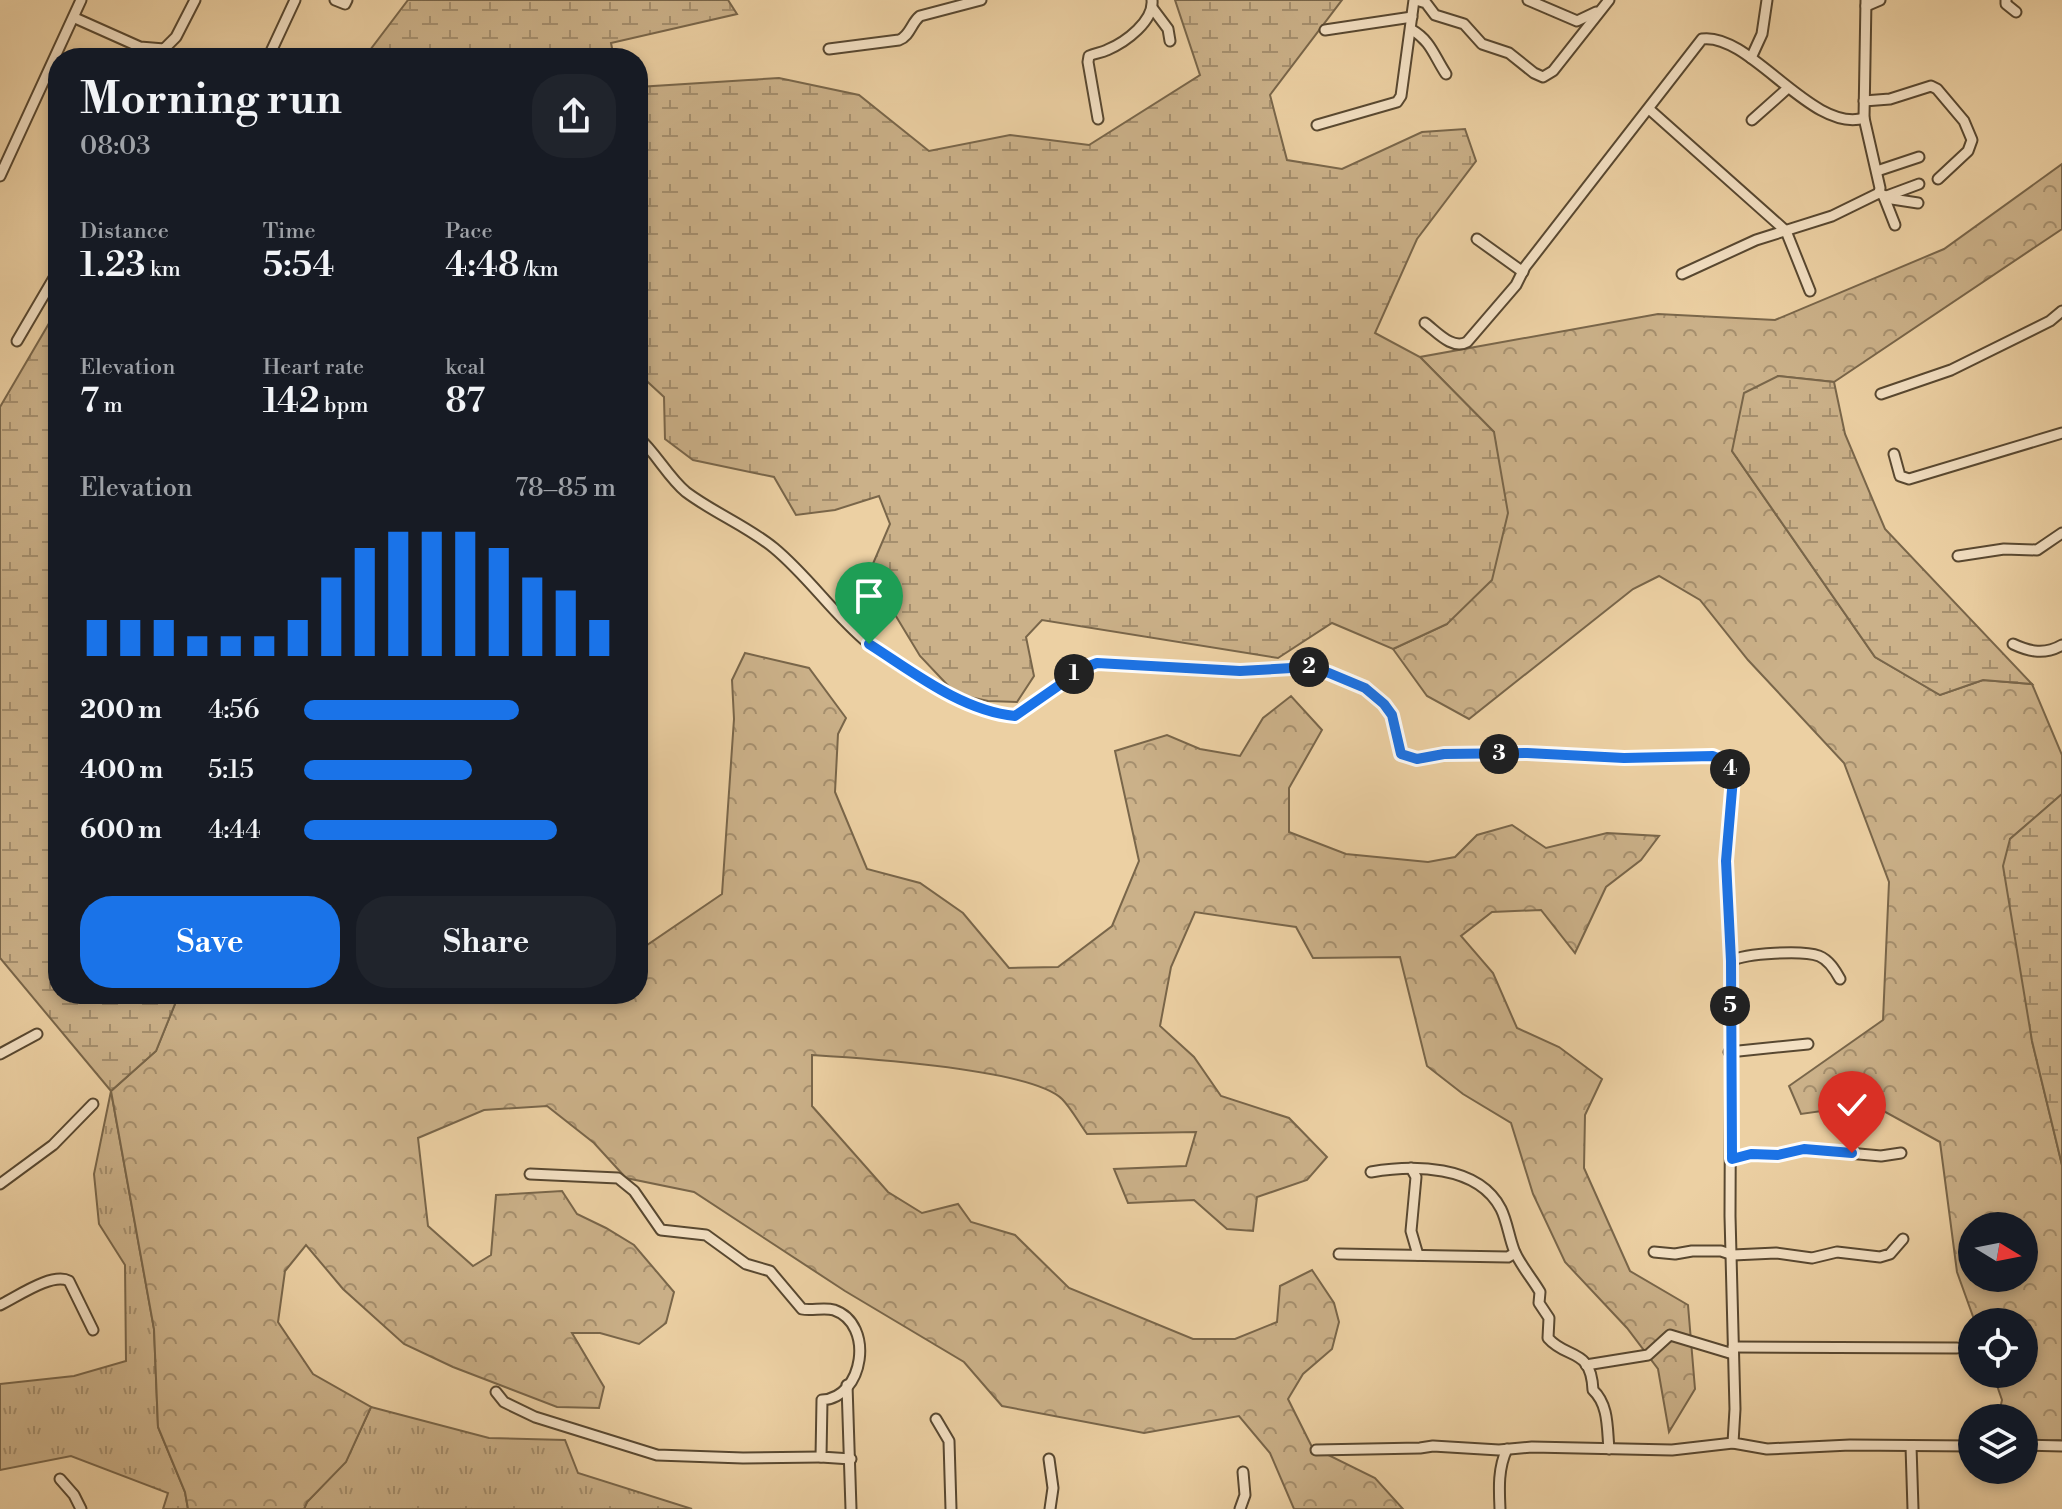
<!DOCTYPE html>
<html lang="en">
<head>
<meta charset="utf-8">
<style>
  :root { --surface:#171b24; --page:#20242c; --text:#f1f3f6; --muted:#9ea1a6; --accent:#1a73e8 }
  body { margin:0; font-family:"Libre Bodoni",serif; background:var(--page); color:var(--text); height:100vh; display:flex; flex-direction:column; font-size:30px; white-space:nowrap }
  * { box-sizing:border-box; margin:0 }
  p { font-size:26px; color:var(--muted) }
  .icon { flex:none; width:44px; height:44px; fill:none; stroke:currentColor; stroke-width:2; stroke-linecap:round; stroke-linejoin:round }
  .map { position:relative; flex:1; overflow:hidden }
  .side { position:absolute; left:48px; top:48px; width:600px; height:956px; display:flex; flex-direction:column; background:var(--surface); border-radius:32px; box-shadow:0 4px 12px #0003 }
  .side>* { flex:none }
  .needle { width:52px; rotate:100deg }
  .fabs { position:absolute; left:1958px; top:1212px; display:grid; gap:16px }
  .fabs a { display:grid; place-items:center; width:80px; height:80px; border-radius:50%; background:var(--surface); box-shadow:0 4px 12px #0003; font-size:40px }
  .pin { position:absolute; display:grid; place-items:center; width:68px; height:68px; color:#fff; margin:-82px -34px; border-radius:50% 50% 50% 0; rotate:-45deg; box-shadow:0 0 8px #0007 }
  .pin .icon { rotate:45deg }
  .km { position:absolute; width:40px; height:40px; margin:-20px; border-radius:50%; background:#222; color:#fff; font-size:22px; line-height:40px; text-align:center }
  .round { display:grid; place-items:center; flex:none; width:84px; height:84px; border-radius:32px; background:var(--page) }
  .head { display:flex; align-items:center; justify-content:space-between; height:136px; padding:0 32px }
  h1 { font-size:44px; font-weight:600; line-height:60px }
  .figures { display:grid; grid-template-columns:repeat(3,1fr); gap:12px; height:136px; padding:8px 32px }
  .figures div { display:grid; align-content:center }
  .figures b { font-size:34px; font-weight:600 }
  .figures small { font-size:22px; font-weight:400 }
  .figures p { font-size:22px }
  .chart { height:224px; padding:16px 32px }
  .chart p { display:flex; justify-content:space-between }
  .chart svg { width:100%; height:144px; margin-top:8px; stroke:var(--accent); stroke-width:6 }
  .button { display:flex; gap:16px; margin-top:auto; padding:16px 32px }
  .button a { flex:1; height:92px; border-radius:32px; background:var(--accent); color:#fff; font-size:32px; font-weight:600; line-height:92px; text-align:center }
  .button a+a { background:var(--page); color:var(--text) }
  ul { padding:0 32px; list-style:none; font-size:26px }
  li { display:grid; grid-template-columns:128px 96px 1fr; align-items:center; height:60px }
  li i { height:20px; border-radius:10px; background:var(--accent) }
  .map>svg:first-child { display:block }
  .grass { fill:url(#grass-tufts); stroke:#79664a; stroke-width:2 }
  .forest { fill:url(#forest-crowns); stroke:#79664a; stroke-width:2; fill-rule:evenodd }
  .wetland { fill:url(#wetland-marsh); stroke:#79664a; stroke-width:2 }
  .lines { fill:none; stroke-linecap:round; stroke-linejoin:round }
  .street-casing { stroke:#584831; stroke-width:13 }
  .street { stroke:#f3e0c3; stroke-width:9 }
  .route-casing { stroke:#fff; stroke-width:16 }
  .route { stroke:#1a73e8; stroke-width:10 }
</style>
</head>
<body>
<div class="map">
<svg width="2062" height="1509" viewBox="0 0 2062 1509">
  <defs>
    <pattern id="grass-tufts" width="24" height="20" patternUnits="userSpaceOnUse" patternTransform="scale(2)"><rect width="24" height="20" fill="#cbb189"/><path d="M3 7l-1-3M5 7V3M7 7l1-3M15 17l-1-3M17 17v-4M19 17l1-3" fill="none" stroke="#a58f6e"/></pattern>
    <pattern id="forest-crowns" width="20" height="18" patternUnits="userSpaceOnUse" patternTransform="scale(2)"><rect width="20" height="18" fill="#cbb189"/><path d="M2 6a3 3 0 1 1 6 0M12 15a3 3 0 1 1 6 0" fill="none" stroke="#a58f6e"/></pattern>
    <pattern id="wetland-marsh" width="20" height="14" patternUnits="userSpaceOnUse" patternTransform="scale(2)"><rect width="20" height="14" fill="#cbb189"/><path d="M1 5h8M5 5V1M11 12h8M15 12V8" fill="none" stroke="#a58f6e"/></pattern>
  </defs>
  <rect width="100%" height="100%" fill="#ecd0a3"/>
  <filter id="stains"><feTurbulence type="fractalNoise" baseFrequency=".0025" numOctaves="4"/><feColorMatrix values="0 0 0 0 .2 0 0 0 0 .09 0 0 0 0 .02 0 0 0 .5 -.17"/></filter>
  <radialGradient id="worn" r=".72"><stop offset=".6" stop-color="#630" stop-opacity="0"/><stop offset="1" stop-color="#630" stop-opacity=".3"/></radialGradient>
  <g class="grass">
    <path d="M111 1091 154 1329 158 1427 185 1492 188 1509H163L168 1493 71 1456 0 1470V1384L74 1376 126 1361 125 1265 99 1224 94 1174Z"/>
    <path d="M371 1407 489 1438 565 1440 578 1473 692 1509H304L307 1502 346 1461Z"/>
  </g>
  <g class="forest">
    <path d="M2062 164V229L1834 382 1778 376 1732 451 1875 657 1940 695 1983 680 2032 684 2062 755V794L2010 839 2032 1041 2062 1165V1440L2024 1442V1418H1998L2002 1400 1993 1374H2024V1322H1975L1957 1272 1940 1142 1871 1104 1801 1114 1789 1086 1883 1020 1889 882 1844 763 1748 660 1700 600 1659 576 1633 589 1469 719 1427 696 1393 649 1447 624 1494 432 1420 357 1658 314 1775 320 1944 249ZM1972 1226H2024V1278H1972Z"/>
    <path d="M745 653 809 668 846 718 838 734 835 792 867 869 920 883 963 913 1009 968 1058 967 1112 926 1139 861 1115 751 1167 735 1200 749 1240 756 1263 718 1291 696 1322 730 1289 788V832L1346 854 1428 862 1455 857 1477 835 1512 825 1546 848 1607 833 1659 836 1641 860 1606 887 1575 953 1541 910 1492 912 1461 936 1493 973 1517 1028 1559 1047 1602 1079 1585 1115 1584 1168 1630 1271 1688 1305 1695 1389 1669 1432 1658 1369 1627 1328 1565 1262 1533 1194 1511 1123 1463 1094 1427 1066 1400 957 1313 958 1296 927 1195 912 1171 967 1160 1026 1194 1057 1221 1096 1289 1118 1327 1157 1307 1180 1257 1197 1253 1231 1227 1229 1194 1200 1128 1203 1114 1169 1186 1166 1196 1132 1087 1134C1079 1123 1071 1108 1062 1099 1031 1069 860 1058 812 1055V1106L888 1192 922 1213 958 1204 971 1222 1015 1235 1069 1288 1193 1339H1235L1277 1322 1280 1286 1312 1270 1334 1303 1339 1322 1332 1349 1303 1374 1288 1399 1312 1447 1375 1478 1403 1509H1294L1270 1453 1239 1416 1144 1433 1002 1406 964 1362 845 1291 694 1192 626 1178 594 1143 547 1106 484 1110 418 1138 428 1226 473 1266 491 1255 496 1195 562 1191 577 1214 606 1228 634 1245 674 1292 666 1323 639 1344 600 1333H572L604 1387 599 1408 557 1407 453 1367 404 1344 343 1289 306 1245 285 1271 278 1322 313 1374 371 1407 346 1462 307 1502 304 1509H188L185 1492 158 1427 154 1329 111 1091 156 1051 179 994H638V947L647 945 722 894 734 719 732 680Z"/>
  </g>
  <g class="wetland">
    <path d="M408 0H728L737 14 611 43 614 58H364Z"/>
    <path d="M1175 0H1342L1270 95 1287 160 1342 169 1422 132 1465 129 1476 161 1417 239 1375 333 1420 357 1494 432 1508 513 1492 580 1447 624 1393 649 1332 623 1278 658 1042 620 1026 637 1034 676 1017 702 988 701 956 694 920 656 888 603 872 566 890 524 879 496 835 510 796 515 774 477 693 460 665 439 664 397 638 373V87L779 78 859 95 929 151 1010 135 1089 145 1200 75Z"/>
    <path d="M58 308V994H179L156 1051 111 1091 0 958V407Z"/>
    <path d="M1778 376 1834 382 1845 434 1885 529 2032 684 1983 680 1940 695 1875 657 1732 451 1744 393Z"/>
    <path d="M2062 794V1165L2032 1041 2003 866 2010 839Z"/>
  </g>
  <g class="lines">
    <defs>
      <g id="street">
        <path d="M335 0 345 4 347 0"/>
        <path d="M1416 0 1426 3 1435 15 1464 24 1482 44 1509 53 1534 73 1543 77 1553 71 1609 0"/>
        <path d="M1528 0 1577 21 1596 12"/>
        <path d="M1866 0 1864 118 1880 188 1879 193"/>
        <path d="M2006 0V4L2016 12"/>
        <path d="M1866 6 1880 0"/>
        <path d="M1153 9 1168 29 1170 41"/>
        <path d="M75 18 140 47 164 49 176 37 195 0"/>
        <path d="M1325 30 1412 17"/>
        <path d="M1412 30C1431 41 1434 56 1446 74"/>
        <path d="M829 49 899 40C910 36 911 23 920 16L981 0"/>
        <path d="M268 58 295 0"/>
        <path d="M1751 58 1762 34 1767 0"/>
        <path d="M1864 101 1890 99 1931 86 1937 89 1964 121 1972 140 1968 151 1938 179"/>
        <path d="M1649 109 1786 231 1810 291"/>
        <path d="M1098 119 1088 62 1089 56C1095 53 1101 53 1107 50 1126 42 1154 21 1152 0"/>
        <path d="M1752 120 1788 88"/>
        <path d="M1317 125 1397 102 1401 96 1414 0"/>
        <path d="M1877 171 1919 157"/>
        <path d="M0 176 81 0"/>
        <path d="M1879 193 1892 199 1918 203"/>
        <path d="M1884 197 1919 184"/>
        <path d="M1884 197 1895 225"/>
        <path d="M1477 239 1523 272"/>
        <path d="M1682 274 1756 240 1832 216 1879 193"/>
        <path d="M1425 323C1437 332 1452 350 1467 342L1516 285 1525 267 1702 39C1750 32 1812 134 1864 118"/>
        <path d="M17 341 58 271"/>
        <path d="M1881 394 1951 370 2050 321 2062 311"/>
        <path d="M638 437C656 453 668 477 686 492 714 513 747 526 774 548 809 577 834 615 868 643 902 670 973 712 1015 716L1084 668 1097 663 1240 671 1309 667 1329 673 1365 688 1384 704 1392 715 1401 754 1417 759 1444 754 1527 753 1624 758 1713 756 1727 762 1733 778 1726 861 1731 961 1730 1216 1735 1409 1733 1443 1767 1449 1850 1445 1972 1446"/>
        <path d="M1894 454 1900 476 1909 479 2062 433"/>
        <path d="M1958 556 2004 549 2037 550 2062 533"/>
        <path d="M2013 644C2030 652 2045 655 2062 645"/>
        <path d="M1731 961C1746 953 1803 950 1819 956 1829 960 1835 970 1840 979"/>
        <path d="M1729 1052 1808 1044"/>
        <path d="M0 1054 37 1034"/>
        <path d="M1732 1159 1751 1154 1778 1155 1804 1149 1881 1156 1901 1153"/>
        <path d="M1411 1168 1416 1177 1411 1231 1418 1255"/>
        <path d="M1371 1172C1412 1165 1478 1164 1501 1209 1507 1221 1509 1237 1514 1250 1520 1265 1532 1278 1540 1292L1539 1303 1549 1318 1548 1338C1567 1360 1591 1347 1593 1390 1609 1405 1607 1429 1609 1449"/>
        <path d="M530 1174 618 1178 634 1191 661 1230 706 1235 746 1264 770 1271 802 1309C812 1311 824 1307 834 1310 875 1324 864 1398 822 1400L821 1457 851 1459"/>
        <path d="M0 1184 53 1145 93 1104"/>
        <path d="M1654 1252 1675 1254 1692 1251H1721L1733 1255 1776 1253 1812 1258 1837 1252 1880 1257 1890 1254 1903 1239"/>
        <path d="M1339 1254 1508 1257 1515 1253"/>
        <path d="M0 1305C17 1297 52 1272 69 1281L93 1330"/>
        <path d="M1733 1347 1957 1348"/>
        <path d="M1586 1365 1648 1355 1670 1335 1733 1354"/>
        <path d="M847 1385 851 1509"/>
        <path d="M496 1392 504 1402 535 1417 657 1455 743 1458 821 1457"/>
        <path d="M936 1419 949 1441 951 1509"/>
        <path d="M2024 1445 2062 1446"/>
        <path d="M1911 1446 1913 1509"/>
        <path d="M1316 1450 1420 1448 1433 1446 1499 1450 1532 1447 1672 1450 1733 1443"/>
        <path d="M1049 1459 1053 1488 1050 1509"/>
        <path d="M60 1479 74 1495 81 1509"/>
        <path d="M1240 1509 1245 1495 1243 1472"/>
        <path d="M1500 1509C1499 1488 1498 1468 1507 1449"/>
      </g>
    </defs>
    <use href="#street" class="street-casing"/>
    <use href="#street" class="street"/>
  </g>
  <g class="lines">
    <defs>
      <path id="route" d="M869 644C913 672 962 711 1015 716L1084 668 1097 663 1240 671 1309 667 1329 673 1365 688 1384 704 1392 715 1401 754 1417 759 1444 754 1527 753 1624 758 1713 756 1727 762 1733 778 1726 861 1731 961 1732 1159 1751 1154 1778 1155 1804 1149 1852 1153"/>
    </defs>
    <use href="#route" class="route-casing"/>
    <use href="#route" class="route"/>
  </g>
  <rect width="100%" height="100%" filter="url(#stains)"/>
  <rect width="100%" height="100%" fill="url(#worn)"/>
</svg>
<div class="fabs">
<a><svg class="needle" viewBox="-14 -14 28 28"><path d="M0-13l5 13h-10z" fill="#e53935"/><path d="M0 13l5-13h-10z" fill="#9ea1a6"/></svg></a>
<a><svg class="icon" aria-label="locate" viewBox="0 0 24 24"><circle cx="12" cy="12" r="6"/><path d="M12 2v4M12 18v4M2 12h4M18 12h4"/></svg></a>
<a><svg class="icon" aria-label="layers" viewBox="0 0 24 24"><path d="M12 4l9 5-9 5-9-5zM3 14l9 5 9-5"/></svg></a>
</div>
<div class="pin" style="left:869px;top:644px;background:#1e9e55"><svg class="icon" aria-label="arrive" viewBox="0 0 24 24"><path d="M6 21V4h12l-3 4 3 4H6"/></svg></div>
<div class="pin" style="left:1852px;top:1153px;background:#d93025"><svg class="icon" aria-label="check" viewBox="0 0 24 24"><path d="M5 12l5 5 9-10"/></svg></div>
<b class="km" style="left:1074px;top:674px">1</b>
<b class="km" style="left:1309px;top:667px">2</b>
<b class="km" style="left:1499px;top:754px">3</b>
<b class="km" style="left:1730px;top:769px">4</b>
<b class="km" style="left:1730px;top:1006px">5</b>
<section class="side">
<div class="head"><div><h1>Morning run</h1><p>08:03</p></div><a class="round"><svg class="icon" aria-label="share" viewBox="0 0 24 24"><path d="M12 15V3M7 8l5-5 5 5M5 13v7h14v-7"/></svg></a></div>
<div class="figures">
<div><p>Distance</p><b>1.23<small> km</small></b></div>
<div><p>Time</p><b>5:54</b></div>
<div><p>Pace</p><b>4:48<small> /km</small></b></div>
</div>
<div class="figures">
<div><p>Elevation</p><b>7<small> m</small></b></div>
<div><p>Heart rate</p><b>142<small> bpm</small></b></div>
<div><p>kcal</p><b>87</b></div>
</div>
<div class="chart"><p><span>Elevation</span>78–85 m</p>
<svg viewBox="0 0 160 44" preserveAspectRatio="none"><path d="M5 44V33M15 44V33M25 44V33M35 44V38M45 44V38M55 44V38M65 44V33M75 44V20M85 44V11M95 44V6M105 44V6M115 44V6M125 44V11M135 44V20M145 44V24M155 44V33"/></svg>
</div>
<ul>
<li><b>200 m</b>4:56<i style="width:69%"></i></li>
<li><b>400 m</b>5:15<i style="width:54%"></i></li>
<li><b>600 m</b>4:44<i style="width:81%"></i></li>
</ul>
<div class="button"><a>Save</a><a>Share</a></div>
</section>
</div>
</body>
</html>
